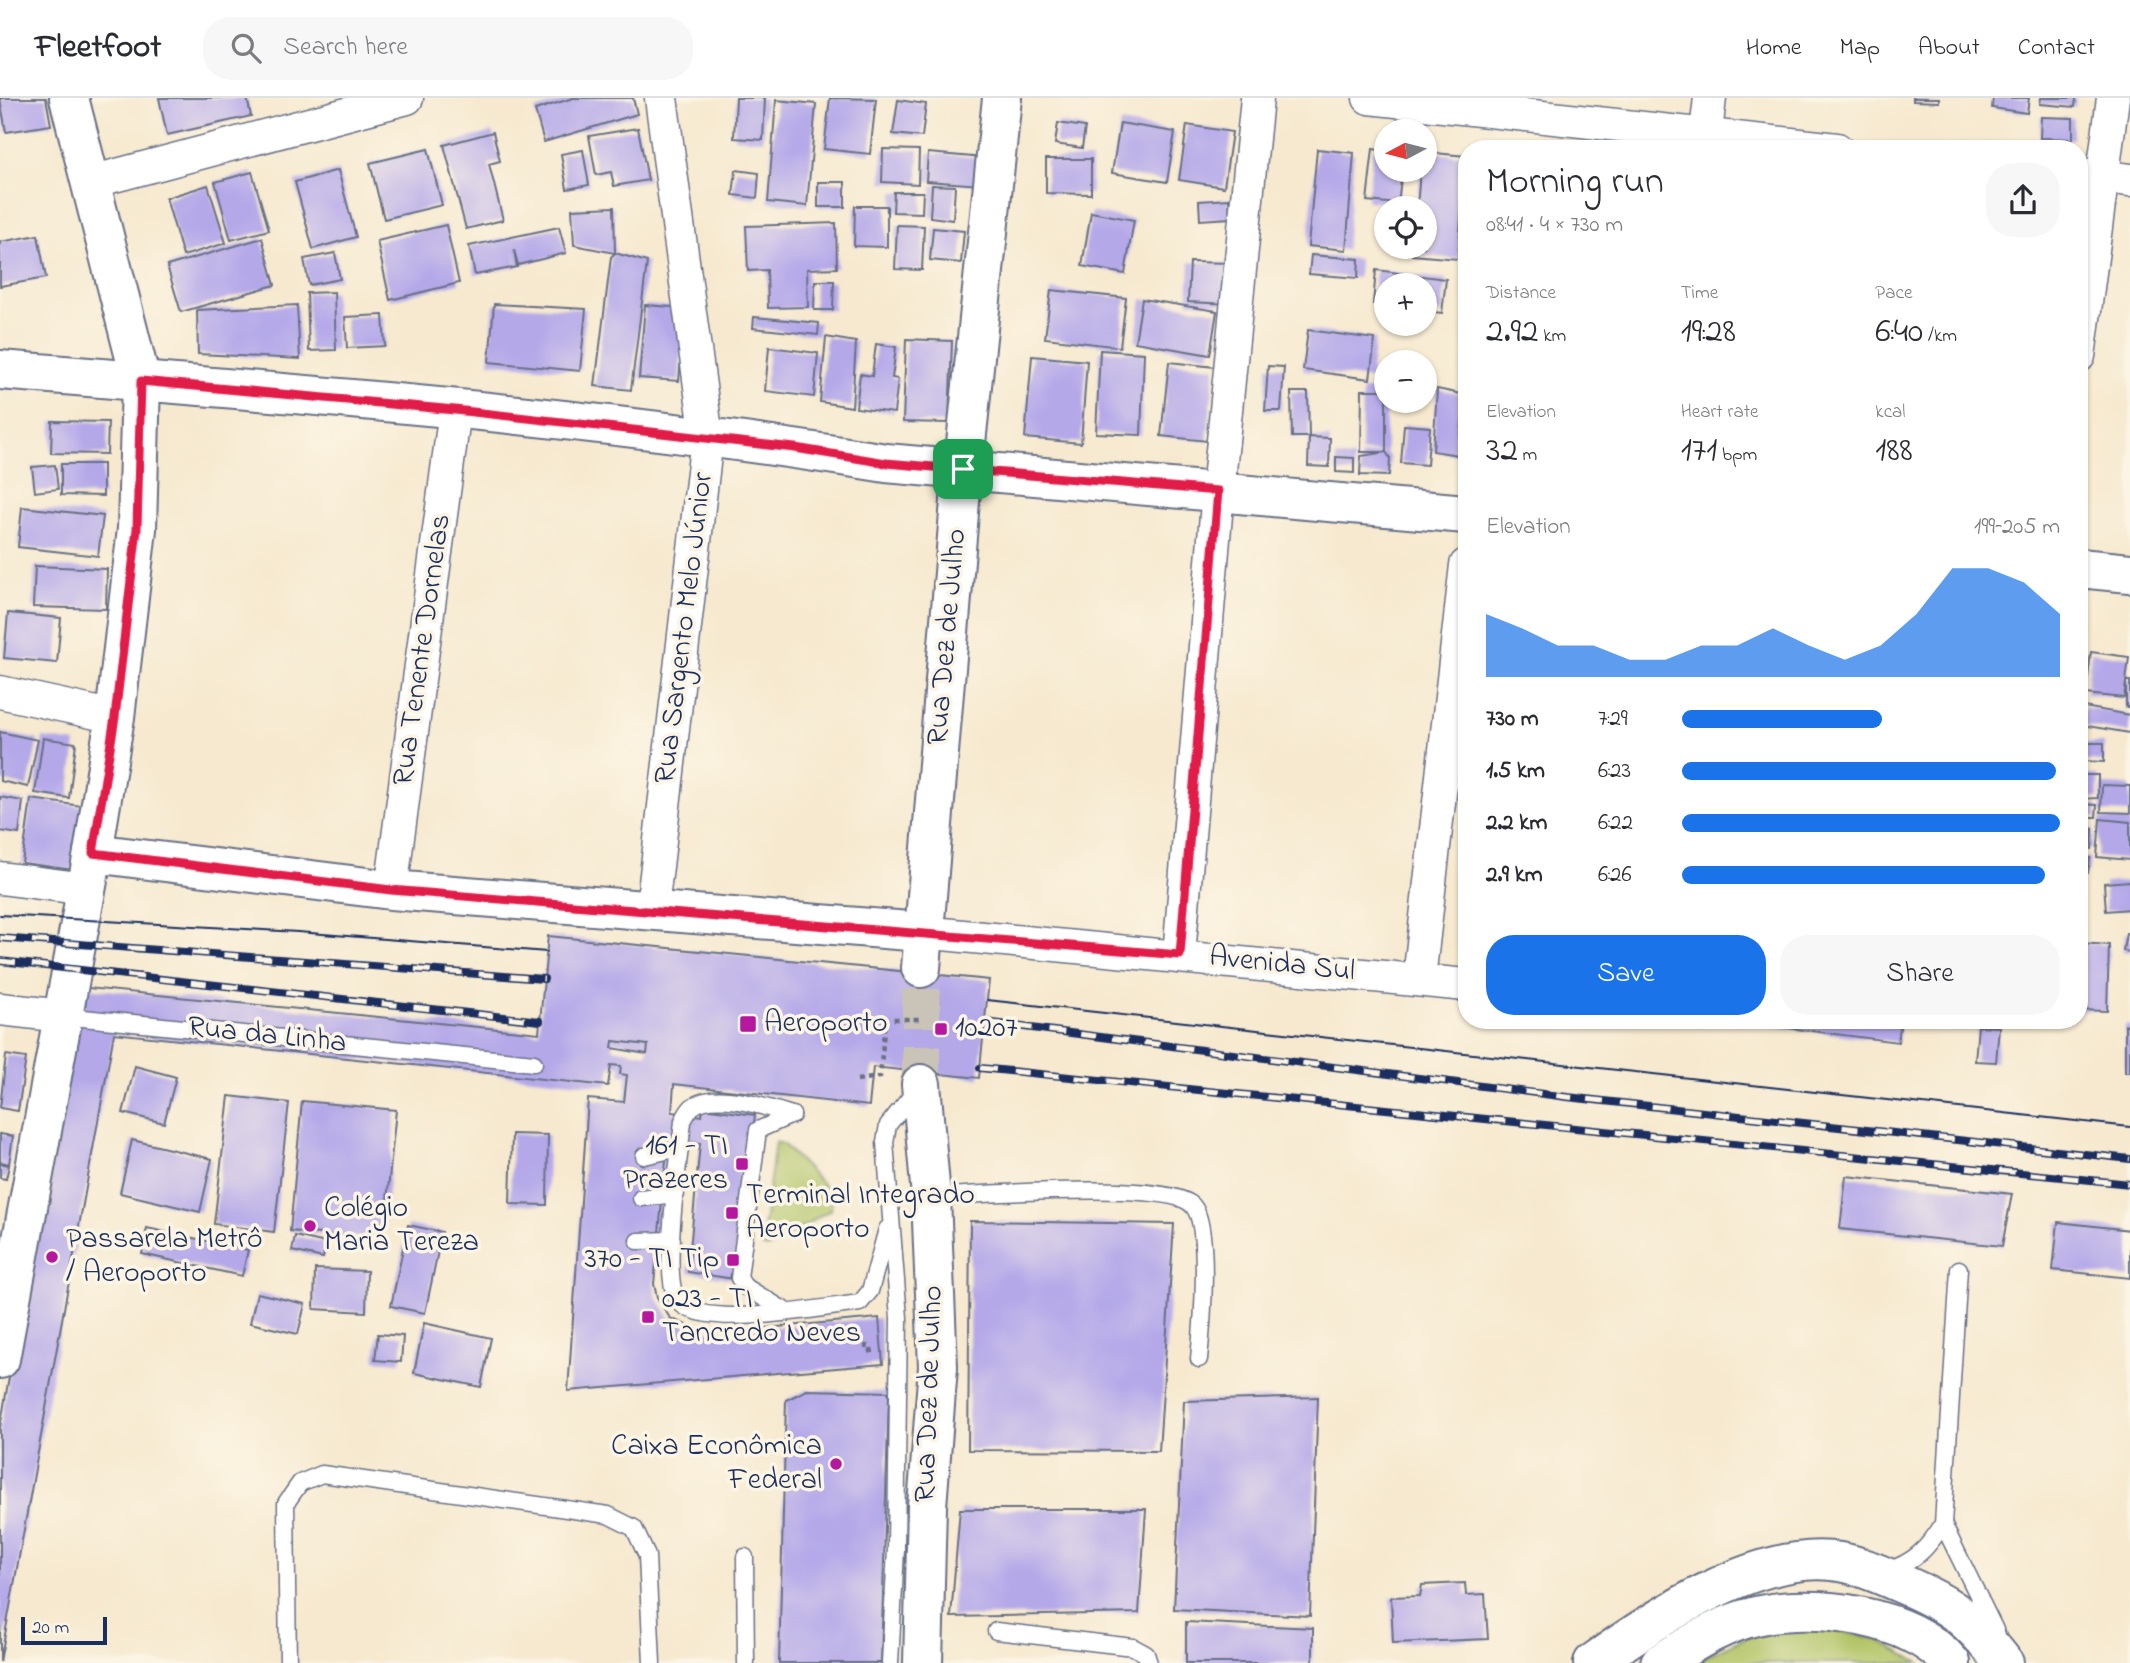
<!DOCTYPE html>
<html lang="en">
<head>
<meta charset="utf-8">
<style>
  :root { --surface:#fff; --page:#f7f7f7; --text:#2b2b33; --muted:#7c7c81; --line:#e1e1e2; --accent:#1a73e8 }
  body { margin:0; font-family:"Indie Flower",sans-serif; background:var(--page); color:var(--text); height:100vh; display:flex; flex-direction:column; font-size:26px; white-space:nowrap }
  * { box-sizing:border-box; margin:0 }
  p { font-size:23px; color:var(--muted) }
  .icon { flex:none; width:38px; height:38px; fill:none; stroke:currentColor; stroke-width:2; stroke-linecap:round; stroke-linejoin:round }
  .map { position:relative; flex:1; overflow:hidden }
  .drawer { position:absolute; left:1458px; top:42px; width:630px; height:889px; display:flex; flex-direction:column; background:var(--surface); border-radius:28px; box-shadow:0 2px 5px #0004 }
  .drawer>* { flex:none }
  .needle { width:46px; rotate:263deg }
  .buttons { position:absolute; left:1374px; top:21px; display:grid; gap:14px }
  .buttons a { display:grid; place-items:center; width:63px; height:63px; border-radius:50%; background:var(--surface); box-shadow:0 2px 5px #0004; font-size:35px }
  .scale { position:absolute; left:21px; bottom:18px; width:86px; box-sizing:border-box; padding-left:7px; border:4px solid #1b2f5e; border-top:0; font-size:19px; line-height:24px; white-space:nowrap; color:#1b2f5e; -webkit-text-stroke:5px #fcf5e5; paint-order:stroke }
  .pin { position:absolute; display:grid; place-items:center; width:60px; height:60px; color:#fff; margin:-30px; border-radius:14px; box-shadow:0 4px 10px #0006 }
  .round { display:grid; place-items:center; flex:none; width:74px; height:74px; border-radius:28px; background:var(--page) }
  .overview { display:flex; align-items:center; justify-content:space-between; height:119px; padding:0 28px }
  h1 { font-size:38px; font-weight:600; line-height:52px }
  .stats { display:grid; grid-template-columns:repeat(3,1fr); gap:10px; height:119px; padding:7px 28px }
  .stats div { display:grid; align-content:center }
  .stats b { font-size:35px; font-weight:600 }
  .stats small { font-size:19px; font-weight:400 }
  .stats p { font-size:19px }
  .chart { height:196px; padding:14px 28px }
  .chart p { display:flex; justify-content:space-between }
  .chart svg { width:100%; height:126px; margin-top:7px; fill:var(--accent); opacity:.7 }
  .button { display:flex; gap:14px; margin-top:auto; padding:14px 28px }
  .button a { flex:1; height:80px; border-radius:28px; background:var(--accent); color:#fff; font-size:28px; font-weight:600; line-height:80px; text-align:center }
  .button a+a { background:var(--page); color:var(--text) }
  ul { padding:0 28px; list-style:none; font-size:23px }
  li { display:grid; grid-template-columns:112px 84px 1fr; align-items:center; height:52px }
  li i { height:18px; border-radius:9px; background:var(--accent) }
  header { display:flex; align-items:center; gap:42px; box-sizing:border-box; height:98px; padding:0 35px; background:var(--surface); border-bottom:2px solid var(--line) }
  header strong { font-size:33px }
  nav { display:flex; gap:38px; margin-inline-start:auto; font-size:24px }
  .search { width:490px; height:63px; background:var(--page); display:flex; align-items:center; gap:18px; box-sizing:border-box; padding:0 24px; border-radius:28px; color:var(--muted); font-size:26px }
  .map>svg:first-child { display:block }
  .green { fill:#b2c468; stroke:#667a63; stroke-width:2 }
  .building { fill:#b4a8e9; fill-rule:evenodd }
  .lines { fill:none; stroke-linecap:round; stroke-linejoin:round }
  .secondary-tunnel { stroke:#cac4b8; stroke-width:38; stroke-dasharray:38 19; stroke-linecap:butt }
  .lane-casing { stroke:#687086; stroke-width:19 }
  .street-casing { stroke:#687086; stroke-width:35 }
  .secondary-casing { stroke:#687086; stroke-width:42 }
  .highway-casing { stroke:#687086; stroke-width:42 }
  .path { stroke:#687086; stroke-width:4.5; stroke-dasharray:5 5; stroke-linecap:butt }
  .lane { stroke:#fff; stroke-width:16 }
  .street { stroke:#fff; stroke-width:32 }
  .secondary { stroke:#fff; stroke-width:38 }
  .highway { stroke:#fff; stroke-width:38 }
  .tram { stroke:#1b2f5e; stroke-width:2 }
  .rail-casing { stroke:#1b2f5e; stroke-width:8 }
  .rail { stroke:#fcf5e5; stroke-width:5; stroke-dasharray:16; stroke-linecap:butt }
  .route-casing { stroke:#fff; stroke-width:14 }
  .route { stroke:#e11d48; stroke-width:9 }
  .poi-dot { fill:#b5179e; stroke:#fcf5e5; stroke-width:2.5 }
  .labels { text-anchor:middle; dominant-baseline:central; stroke-width:7; stroke-linejoin:round; paint-order:stroke }
  .street-label { font-size:30px; fill:#1b2f5e; stroke:#fcf5e5 }
  .poi-label { font-size:30px; fill:#1b2f5e; stroke:#fcf5e5; text-anchor:start }
</style>
</head>
<body>
<header>
<strong>Fleetfoot</strong>
<div class="search"><svg class="icon" aria-label="search" viewBox="0 0 24 24"><circle cx="10" cy="10" r="6"/><path d="M15 15l6 6"/></svg>Search here</div>
<nav><a>Home</a><a>Map</a><a>About</a><a>Contact</a></nav>
</header>
<div class="map">
<svg width="2130" height="1565" viewBox="0 0 2130 1565">
  <rect width="100%" height="100%" fill="#fcf5e5"/>
  <filter id="ink" filterUnits="userSpaceOnUse"><feTurbulence type="fractalNoise" baseFrequency=".0143" numOctaves="2"/><feDisplacementMap in="SourceGraphic" scale="14" xChannelSelector="R" yChannelSelector="G"/><feConvolveMatrix kernelMatrix="1 2 1 2 8 2 1 2 1" color-interpolation-filters="sRGB"/></filter>
  <filter id="wash" filterUnits="userSpaceOnUse"><feTurbulence type="fractalNoise" baseFrequency=".00686" numOctaves="4" result="noise"/><feDisplacementMap in="SourceGraphic" scale="28" xChannelSelector="R" yChannelSelector="G"/><feGaussianBlur stdDeviation="1.57" result="paint"/><feColorMatrix in="noise" values="0 0 0 0 0 0 0 0 0 0 0 0 0 0 0 0 0 1.4 0 .05"/><feComposite in="paint" operator="in"/></filter>
  <g filter="url(#wash)">
    <rect width="100%" height="100%" fill="#f6e9cf"/>
    <g class="green">
      <path d="M775 1044 783 1046 834 1098 830 1112 768 1150 761 1148Z"/>
      <path d="M1788 1529 1830 1531 1877 1541 1920 1565H1691L1747 1539Z"/>
    </g>
    <g id="blocks">
      <g class="building">
        <path d="M0 0H46L51 27 6 34Z"/>
        <path d="M159 0H247L251 18 167 37Z"/>
        <path d="M573 0H633L637 16 544 44 535 12Z"/>
        <path d="M736 0H765L763 42 734 40Z"/>
        <path d="M830 0 876 1 870 56 824 51Z"/>
        <path d="M1913 0H1939V4L1913 3Z"/>
        <path d="M1993 0H2029L2027 15 1992 10Z"/>
        <path d="M2041 0H2076L2075 9 2040 6Z"/>
        <path d="M776 2 816 6 807 108 768 104Z"/>
        <path d="M898 2 926 6 922 39 893 36Z"/>
        <path d="M2041 19 2073 20V41L2040 40Z"/>
        <path d="M1058 25 1085 29 1082 50 1055 46Z"/>
        <path d="M1120 25 1175 34 1167 84 1112 75Z"/>
        <path d="M1187 27 1232 34 1224 89 1179 82Z"/>
        <path d="M638 30 648 82 614 88 611 74 596 77 589 38Z"/>
        <path d="M493 34 500 63 489 66 503 122 466 131 444 47Z"/>
        <path d="M428 51 442 107 384 121 370 65Z"/>
        <path d="M883 51 919 52 918 86 882 84Z"/>
        <path d="M1317 51 1354 55 1346 152 1308 148Z"/>
        <path d="M1373 51 1386 53V72H1402L1398 106 1367 103Z"/>
        <path d="M583 52 589 87 567 91 561 56Z"/>
        <path d="M1424 54 1466 58 1458 161 1412 157 1413 149H1424V110H1417L1420 72H1424Z"/>
        <path d="M928 55 984 60 982 87 926 83Z"/>
        <path d="M1046 61H1091V96L1046 95Z"/>
        <path d="M338 72 356 139 313 151 295 84Z"/>
        <path d="M736 72 759 75 757 100 733 97Z"/>
        <path d="M252 74 269 132 231 142 215 84Z"/>
        <rect x="818" y="84" width="27" height="25"/>
        <path d="M208 87 226 145 183 158 166 100Z"/>
        <path d="M932 87 955 88 953 122 930 119Z"/>
        <path d="M894 94H923L922 115 893 114Z"/>
        <path d="M1229 101 1230 120 1200 122 1199 103Z"/>
        <path d="M855 108H887V149L854 148Z"/>
        <path d="M614 109 615 155 647 164 631 292 595 288 611 159 615 155 574 147 572 111Z"/>
        <path d="M1091 114 1134 122 1125 176 1082 168Z"/>
        <path d="M836 125 837 170 807 171 808 209 768 210 767 172 748 173 746 128Z"/>
        <path d="M446 127 459 185 390 202 377 143Z"/>
        <path d="M897 127 924 128 922 172 895 171Z"/>
        <path d="M559 129 566 155 518 167 514 152 517 169 475 177 469 148Z"/>
        <path d="M933 130 964 133 961 165 930 162Z"/>
        <path d="M38 137 46 180 0 188V144Z"/>
        <path d="M262 140 275 187 181 214 167 168Z"/>
        <path d="M335 155 340 181 309 187 304 161Z"/>
        <path d="M1311 157 1359 161 1358 180 1309 176Z"/>
        <path d="M1190 164 1232 165 1231 206 1188 204Z"/>
        <path d="M1376 172 1446 181 1442 215 1424 213V187H1386V208L1373 206Z"/>
        <path d="M815 183H834L833 212H814Z"/>
        <path d="M1051 192 1126 200 1120 249 1045 240Z"/>
        <path d="M334 194 336 252 309 253 307 195Z"/>
        <path d="M1142 201 1217 213 1210 257 1135 244Z"/>
        <path d="M494 206 586 211 580 273 489 264Z"/>
        <path d="M297 207 300 261 198 256 197 212Z"/>
        <path d="M645 207 685 210 679 283 639 280Z"/>
        <path d="M383 217 385 248 347 250 345 219Z"/>
        <path d="M754 219 819 225 818 237 753 230Z"/>
        <path d="M1308 232 1375 241 1370 281 1303 272Z"/>
        <path d="M826 239 856 244 852 309 820 304Z"/>
        <path d="M906 241 952 243 949 325 903 324Z"/>
        <path d="M876 246 896 249 892 280 898 281 894 315 856 310 860 276 872 278Z"/>
        <path d="M769 249 818 255 814 299 765 293Z"/>
        <path d="M1100 252 1144 255 1141 337 1096 335Z"/>
        <path d="M1032 258 1087 263 1081 345 1025 340Z"/>
        <path d="M1169 264 1215 269 1207 343 1161 338Z"/>
        <path d="M1268 268 1284 269 1281 313H1265Z"/>
        <path d="M1437 291 1466 297 1458 357 1433 353Z"/>
        <path d="M1362 292H1386V354H1361Z"/>
        <path d="M1291 294H1308L1309 339 1330 340 1329 369 1308 368 1309 339H1292Z"/>
        <path d="M52 323 108 324 107 356 51 355Z"/>
        <path d="M1404 327 1430 329 1427 367 1401 365Z"/>
        <path d="M1386 354 1390 360 1389 378 1360 377 1361 358Z"/>
        <path d="M1336 359 1354 360V375L1336 374Z"/>
        <path d="M61 366H103V398L61 397Z"/>
        <path d="M55 367 58 391 35 394 32 369Z"/>
        <path d="M22 409 103 418 98 458 18 449Z"/>
        <path d="M35 468 107 471 106 511 33 509Z"/>
        <path d="M8 515 61 520 57 565 4 560Z"/>
        <path d="M2091 554 2129 559 2124 600 2086 596Z"/>
        <rect x="2126" y="583" width="4" height="26"/>
        <path d="M2084 609 2130 617V635L2081 627Z"/>
        <path d="M0 634 38 642 28 689 0 683Z"/>
        <path d="M43 640 76 645 69 700 35 695Z"/>
        <path d="M2083 645H2104V664L2083 663Z"/>
        <path d="M2079 677H2098V700L2079 701Z"/>
        <path d="M2102 687 2130 688V715L2101 714Z"/>
        <path d="M0 699 23 703 19 736 0 733Z"/>
        <path d="M31 701 90 709 82 773 22 765Z"/>
        <path d="M2079 706 2097 707 2096 719H2079Z"/>
        <path d="M2100 721 2130 724V762L2097 759Z"/>
        <path d="M2079 730 2093 731 2092 751 2079 750Z"/>
        <path d="M2079 759 2090 760 2088 775H2079Z"/>
        <path d="M2130 783V811L2106 813 2104 785Z"/>
        <path d="M2126 835H2130V854L2123 853Z"/>
        <path d="M548 838 989 882 979 980 873 969 869 1008 674 986 672 1014 702 1018 703 1010 755 1017 734 1181 688 1174 700 1045 668 1042 654 1186 657 1200 670 1220 695 1231 720 1234 879 1220 883 1266 568 1293 588 1001 624 1004 627 977 620 976 621 968 611 967 608 988 114 935 0 1564V1330L78 889 539 935ZM613 943 648 947 647 956 612 950Z"/>
        <path d="M2079 845 2109 847 2107 913 2079 912Z"/>
        <path d="M1765 922H1901L1898 944 1764 927Z"/>
        <rect x="2125" y="927" width="5" height="47"/>
        <path d="M1978 928 1999 929 1996 964 1975 963Z"/>
        <path d="M6 957 26 960 18 1013 0 1010Z"/>
        <path d="M135 968 176 979 164 1025 123 1015Z"/>
        <path d="M229 998 289 1005 274 1134 214 1126Z"/>
        <path d="M302 1003 396 1012 383 1142 290 1133Z"/>
        <path d="M0 1036 13 1038 9 1066 0 1064Z"/>
        <path d="M512 1036 548 1037 547 1107 510 1106Z"/>
        <path d="M132 1042 212 1061 200 1114 120 1095Z"/>
        <path d="M0 1065 9 1067 6 1081 0 1080Z"/>
        <path d="M1846 1078 2012 1096 2002 1148 1840 1131Z"/>
        <path d="M970 1123 1174 1126 1159 1353 968 1352Z"/>
        <path d="M2058 1124 2130 1132V1180L2053 1172Z"/>
        <path d="M408 1127 442 1134 425 1215 391 1208Z"/>
        <path d="M147 1130 248 1152 242 1178 142 1156Z"/>
        <path d="M295 1138 326 1145 323 1160 292 1153Z"/>
        <path d="M315 1171 367 1173 366 1214 314 1211Z"/>
        <path d="M257 1195 305 1206 298 1236 250 1225Z"/>
        <path d="M424 1225 491 1240 481 1289 414 1275Z"/>
        <path d="M378 1236 403 1238 401 1264 375 1262Z"/>
        <path d="M807 1292 889 1294 881 1565H779L786 1302Z"/>
        <path d="M1318 1299 1310 1518 1174 1511 1184 1303Z"/>
        <path d="M960 1411H1146L1139 1515 951 1519Z"/>
        <path d="M1465 1485 1466 1497 1485 1496 1488 1541 1393 1545 1391 1499 1420 1498 1422 1487Z"/>
        <path d="M1186 1524 1313 1530V1565H1186Z"/>
      </g>
    </g>
  </g>
  <g filter="url(#ink)">
    <use href="#blocks" fill-opacity="0" stroke="#687086" stroke-width="2"/>
    <g class="lines">
      <path class="secondary-tunnel" d="M921 986V870"/>
      <defs>
        <g id="lane">
          <path d="M63 918 534 965"/>
          <path d="M792 1017C769 1010 714 991 692 1009 689 1012 685 1019 683 1023 680 1057 660 1180 678 1203 702 1233 823 1209 860 1205L870 1193 887 1131"/>
          <path d="M644 1058 680 1050"/>
          <path d="M931 1099C974 1097 1170 1081 1193 1108 1211 1128 1202 1232 1199 1261"/>
          <path d="M641 1100 676 1096"/>
          <path d="M638 1143 672 1142"/>
          <path d="M784 1212 744 1188 739 1180 758 1032 792 1017"/>
          <path d="M1943 1426 1959 1171"/>
          <path d="M745 1459 746 1565"/>
          <path d="M1886 1473C1914 1465 1928 1450 1943 1426L1995 1532"/>
          <path d="M996 1533 1133 1549 1146 1556 1149 1565"/>
          <path d="M288 1565 286 1405 300 1385 322 1376 608 1417 634 1430 647 1458 652 1565"/>
          <path d="M890 1565 896 1451 899 1220 885 1044 888 1027 917 991"/>
        </g>
        <g id="street">
          <path d="M1369 0 1837 51"/>
          <path d="M1704 51 1710 0"/>
          <path d="M2079 76 2130 82"/>
          <path d="M91 84 407 0"/>
          <path d="M2079 258 2113 0"/>
          <path d="M0 594 115 619"/>
          <path d="M0 780 87 791"/>
          <path d="M391 792 455 312"/>
          <path d="M652 811 707 340 661 0"/>
          <path d="M922 834 1466 887"/>
          <path d="M1179 857 1218 393 1257 0"/>
          <path d="M1419 881 1466 467"/>
          <path d="M0 911 63 918"/>
        </g>
        <g id="secondary">
          <path d="M0 272C294 295 595 318 886 365L1466 416"/>
          <path d="M2079 470 2130 475"/>
          <path d="M93 755 391 792 922 834"/>
          <path d="M921 870 960 403 1002 0"/>
          <path d="M921 986 931 1099 938 1269 927 1408 923 1565"/>
          <path d="M0 1261 93 755 115 619 137 431 141 283 69 0"/>
        </g>
        <g id="highway">
          <path d="M1593 1565C1654 1521 1761 1450 1840 1464 1860 1467 1881 1477 1900 1485 1952 1507 1969 1520 2004 1565"/>
          <path d="M1660 1565C1690 1547 1721 1526 1756 1518 1813 1504 1912 1517 1951 1565"/>
        </g>
      </defs>
      <use href="#lane" class="lane-casing"/>
      <use href="#street" class="street-casing"/>
      <use href="#secondary" class="secondary-casing"/>
      <use href="#highway" class="highway-casing"/>
      <g class="path">
        <path d="M857 982 880 979 885 921H920"/>
        <path d="M866 1246 867 1254 877 1252"/>
      </g>
      <use href="#lane" class="lane"/>
      <use href="#street" class="street"/>
      <use href="#secondary" class="secondary"/>
      <use href="#highway" class="highway"/>
      <g class="tram">
        <path d="M0 817 298 834 547 854"/>
        <path d="M987 902 2130 1029"/>
      </g>
      <defs>
        <g id="rail">
          <path d="M0 840 544 881"/>
          <path d="M0 863 540 923"/>
          <path d="M985 924 1567 999 2130 1061"/>
          <path d="M980 970 2130 1086"/>
        </g>
      </defs>
      <use href="#rail" class="rail-casing"/>
      <use href="#rail" class="rail"/>
    </g>
  </g>
  <g class="lines" filter="url(#ink)">
    <defs>
      <path id="route" d="M141 283 455 312 795 350 886 365 1218 393 1180 857 391 792 93 755 115 619 137 431Z"/>
    </defs>
    <use href="#route" class="route-casing"/>
    <use href="#route" class="route"/>
  </g>
  <g class="poi-dot">
    <rect x="739" y="917" width="18" height="18" rx="3.5"/>
    <rect x="934" y="924" width="14" height="14" rx="3.5"/>
    <rect x="735" y="1059" width="14" height="14" rx="3.5"/>
    <rect x="725" y="1108" width="14" height="14" rx="3.5"/>
    <circle cx="310" cy="1128" r="7"/>
    <circle cx="52" cy="1159" r="7"/>
    <rect x="726" y="1155" width="14" height="14" rx="3.5"/>
    <rect x="641" y="1212" width="14" height="14" rx="3.5"/>
    <circle cx="836" cy="1366" r="7"/>
  </g>
  <g class="labels">
    <g class="street-label">
      <text transform="translate(685 530) rotate(-83)">Rua Sargento Melo Júnior</text>
      <text transform="translate(948 539) rotate(-85)">Rua Dez de Julho</text>
      <text transform="translate(423 552) rotate(-82)">Rua Tenente Dornelas</text>
      <text transform="translate(1282 867) rotate(6)">Avenida Sul</text>
      <text transform="translate(267 938) rotate(6)">Rua da Linha</text>
      <text transform="translate(930 1296) rotate(-88)">Rua Dez de Julho</text>
    </g>
    <g class="poi-label">
      <text x="764" y="926">Aeroporto</text>
      <text x="955" y="931">10207</text>
      <text x="728" y="1049" text-anchor="end">161 - TI<tspan x="728" dy="34">Prazeres</tspan></text>
      <text x="746" y="1098">Terminal Integrado<tspan x="746" dy="34">Aeroporto</tspan></text>
      <text x="324" y="1111">Colégio<tspan x="324" dy="34">Maria Tereza</tspan></text>
      <text x="66" y="1142">Passarela Metrô<tspan x="66" dy="34">/ Aeroporto</tspan></text>
      <text x="719" y="1162" text-anchor="end">370 - TI Tip</text>
      <text x="662" y="1202">023 - TI<tspan x="662" dy="34">Tancredo Neves</tspan></text>
      <text x="822" y="1349" text-anchor="end">Caixa Econômica<tspan x="822" dy="34">Federal</tspan></text>
    </g>
  </g>
</svg>
<div class="buttons">
<a><svg class="needle" viewBox="-14 -14 28 28"><path d="M0-13l5 13h-10z" fill="#e53935"/><path d="M0 13l5-13h-10z" fill="#7c7c81"/></svg></a>
<a><svg class="icon" aria-label="locate" viewBox="0 0 24 24"><circle cx="12" cy="12" r="6"/><path d="M12 2v4M12 18v4M2 12h4M18 12h4"/></svg></a>
<a>+</a>
<a>−</a>
</div>
<div class="scale">20 m</div>
<div class="pin" style="left:963px;top:371px;background:#1e9e55"><svg class="icon" aria-label="arrive" viewBox="0 0 24 24"><path d="M6 21V4h12l-3 4 3 4H6"/></svg></div>
<section class="drawer">
<div class="overview"><div><h1>Morning run</h1><p>08:41 · 4 × 730 m</p></div><a class="round"><svg class="icon" aria-label="share" viewBox="0 0 24 24"><path d="M12 15V3M7 8l5-5 5 5M5 13v7h14v-7"/></svg></a></div>
<div class="stats">
<div><p>Distance</p><b>2.92<small> km</small></b></div>
<div><p>Time</p><b>19:28</b></div>
<div><p>Pace</p><b>6:40<small> /km</small></b></div>
</div>
<div class="stats">
<div><p>Elevation</p><b>32<small> m</small></b></div>
<div><p>Heart rate</p><b>171<small> bpm</small></b></div>
<div><p>kcal</p><b>188</b></div>
</div>
<div class="chart"><p><span>Elevation</span>199–205 m</p>
<svg viewBox="0 0 160 44" preserveAspectRatio="none"><path d="M0 44V22L10 27L20 33L30 33L40 38L50 38L60 33L70 33L80 27L90 33L100 38L110 33L120 22L130 6L140 6L150 11L160 22V44z"/></svg>
</div>
<ul>
<li><b>730 m</b>7:29<i style="width:53%"></i></li>
<li><b>1.5 km</b>6:23<i style="width:99%"></i></li>
<li><b>2.2 km</b>6:22<i style="width:100%"></i></li>
<li><b>2.9 km</b>6:26<i style="width:96%"></i></li>
</ul>
<div class="button"><a>Save</a><a>Share</a></div>
</section>
</div>
</body>
</html>
